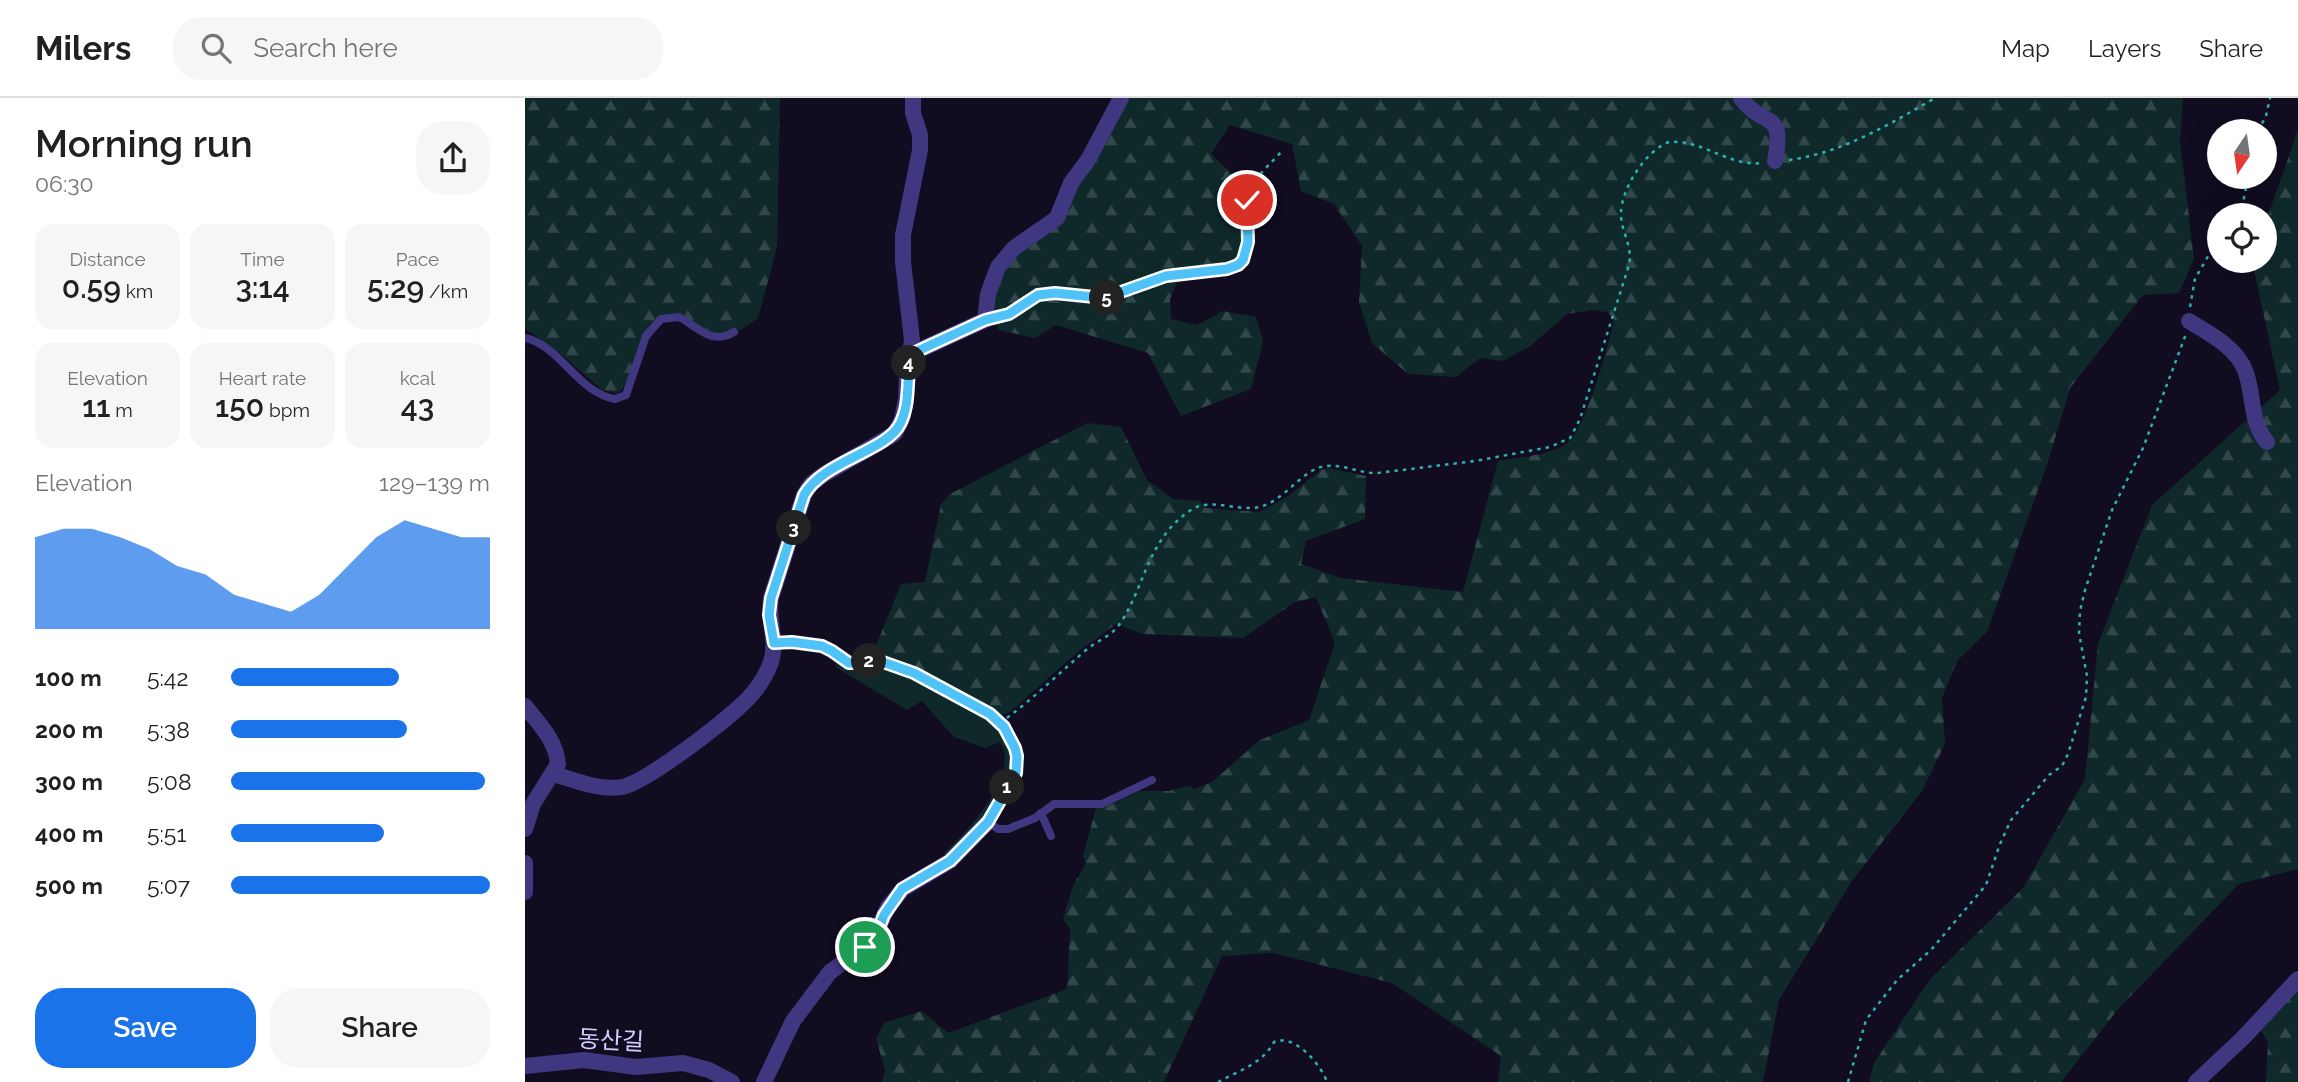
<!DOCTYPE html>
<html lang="en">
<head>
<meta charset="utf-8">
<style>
  :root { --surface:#fff; --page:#f6f6f6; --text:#202124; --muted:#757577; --line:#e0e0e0; --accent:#1a73e8 }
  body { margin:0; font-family:Raleway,"Noto Sans KR",sans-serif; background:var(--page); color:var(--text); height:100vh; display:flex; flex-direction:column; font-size:26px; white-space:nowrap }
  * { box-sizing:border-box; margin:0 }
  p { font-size:23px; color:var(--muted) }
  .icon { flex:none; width:38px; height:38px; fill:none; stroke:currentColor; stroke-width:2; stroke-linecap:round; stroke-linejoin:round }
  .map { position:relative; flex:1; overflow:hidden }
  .sheet { display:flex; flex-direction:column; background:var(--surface); width:525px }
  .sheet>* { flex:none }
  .needle { width:46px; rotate:193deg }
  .controls { position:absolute; left:1682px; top:21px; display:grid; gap:14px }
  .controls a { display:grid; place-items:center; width:70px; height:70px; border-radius:50%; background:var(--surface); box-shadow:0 7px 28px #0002; font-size:35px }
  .pin { position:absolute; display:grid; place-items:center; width:60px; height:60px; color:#fff; margin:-30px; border:4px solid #fff; border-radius:50%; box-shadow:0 2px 7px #0007 }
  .km { position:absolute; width:35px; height:35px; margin:-18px; border-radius:50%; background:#222; color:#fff; font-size:19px; line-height:35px; text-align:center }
  .round { display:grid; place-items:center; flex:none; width:74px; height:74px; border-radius:28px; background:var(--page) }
  .summary { display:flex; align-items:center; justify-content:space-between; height:119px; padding:0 35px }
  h1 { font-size:38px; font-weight:600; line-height:52px }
  .stats { display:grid; grid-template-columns:repeat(3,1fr); gap:10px; height:119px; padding:7px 35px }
  .stats div { display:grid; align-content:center; border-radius:18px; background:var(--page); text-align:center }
  .stats b { font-size:30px; font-weight:600 }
  .stats small { font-size:19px; font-weight:400 }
  .stats p { font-size:19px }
  .chart { height:196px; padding:14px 35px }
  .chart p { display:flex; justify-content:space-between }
  .chart svg { width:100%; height:126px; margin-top:7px; fill:var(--accent); opacity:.7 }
  .action { display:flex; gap:14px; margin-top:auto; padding:14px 35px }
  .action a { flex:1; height:80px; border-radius:28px; background:var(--accent); color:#fff; font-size:28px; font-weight:600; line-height:80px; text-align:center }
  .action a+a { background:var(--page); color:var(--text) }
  ul { padding:0 35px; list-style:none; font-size:23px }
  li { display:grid; grid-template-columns:112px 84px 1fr; align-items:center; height:52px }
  li i { height:18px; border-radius:9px; background:var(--accent) }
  header { display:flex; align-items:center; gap:42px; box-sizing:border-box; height:98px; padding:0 35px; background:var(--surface); border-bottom:2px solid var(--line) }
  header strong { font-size:33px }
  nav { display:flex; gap:38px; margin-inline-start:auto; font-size:24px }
  .search { width:490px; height:63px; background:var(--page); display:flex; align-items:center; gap:18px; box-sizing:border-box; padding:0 24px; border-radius:28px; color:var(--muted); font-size:26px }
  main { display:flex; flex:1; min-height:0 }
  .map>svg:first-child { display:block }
  .green { fill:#0f292a }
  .forest { fill:url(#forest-firs) }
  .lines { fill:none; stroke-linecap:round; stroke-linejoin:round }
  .path { stroke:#2cb1b2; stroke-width:2.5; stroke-dasharray:3.5 5; stroke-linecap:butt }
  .service { stroke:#3f3780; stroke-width:8 }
  .minor { stroke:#3f3780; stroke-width:16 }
  .route-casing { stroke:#fff; stroke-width:14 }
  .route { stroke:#4fc3f7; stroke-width:9 }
  .labels { text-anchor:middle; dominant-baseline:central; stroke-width:5; stroke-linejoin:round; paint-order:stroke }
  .street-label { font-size:24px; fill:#d5ccff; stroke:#110c20 }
</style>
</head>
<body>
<header>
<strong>Milers</strong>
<div class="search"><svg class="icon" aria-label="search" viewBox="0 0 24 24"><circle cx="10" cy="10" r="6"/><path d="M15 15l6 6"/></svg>Search here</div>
<nav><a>Map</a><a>Layers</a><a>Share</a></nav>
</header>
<main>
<section class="sheet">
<div class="summary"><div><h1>Morning run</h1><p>06:30</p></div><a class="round"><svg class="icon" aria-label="share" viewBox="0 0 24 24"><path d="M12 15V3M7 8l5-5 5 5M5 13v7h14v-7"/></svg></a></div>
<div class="stats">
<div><p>Distance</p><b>0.59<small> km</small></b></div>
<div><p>Time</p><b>3:14</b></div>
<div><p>Pace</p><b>5:29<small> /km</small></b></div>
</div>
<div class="stats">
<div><p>Elevation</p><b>11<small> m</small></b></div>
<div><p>Heart rate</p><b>150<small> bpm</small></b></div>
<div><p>kcal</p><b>43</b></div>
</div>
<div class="chart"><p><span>Elevation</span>129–139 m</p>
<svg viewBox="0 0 160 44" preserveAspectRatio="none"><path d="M0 44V12L10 9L20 9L30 12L40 16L50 22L60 25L70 32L80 35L90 38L100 32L110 22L120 12L130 6L140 9L150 12L160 12V44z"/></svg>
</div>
<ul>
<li><b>100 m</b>5:42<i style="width:65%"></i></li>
<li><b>200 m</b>5:38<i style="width:68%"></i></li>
<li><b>300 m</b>5:08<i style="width:98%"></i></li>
<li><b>400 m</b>5:51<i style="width:59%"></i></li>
<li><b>500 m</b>5:07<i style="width:100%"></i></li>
</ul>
<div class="action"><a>Save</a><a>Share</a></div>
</section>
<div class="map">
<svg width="1773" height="984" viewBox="0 0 1773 984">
  <defs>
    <pattern id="forest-firs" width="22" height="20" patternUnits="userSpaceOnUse" patternTransform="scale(1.75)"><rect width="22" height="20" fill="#0f292a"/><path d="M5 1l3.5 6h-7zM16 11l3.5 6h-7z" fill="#31474a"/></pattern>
  </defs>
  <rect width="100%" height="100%" fill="#110c20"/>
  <path class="green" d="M308 557 323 569 338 566H354L399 581 471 625 480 636 489 657 487 675 460 723 423 760 419 755C441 736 480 691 480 659 480 654 477 649 475 644L460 650 429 639 397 603 382 612 312 570Z"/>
  <g class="forest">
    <path d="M0 0H255L252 149 233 220 216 232 210 231C182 249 160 204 133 220 106 235 115 284 92 295L77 292 37 257 2 232 0 230Z"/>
    <path d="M600 0H1658L1655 44 1669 161 1654 195 1618 197 1545 290 1523 364 1462 534 1432 563 1417 600 1420 646 1397 693 1327 783 1254 902 1238 984H973L976 958 867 885 748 855 697 858 639 984H357L360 972 351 941 359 925 397 913 423 935 542 891 545 831 538 821 548 788 561 765 558 758 571 710 585 707 615 693H644L662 688 670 691 687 684 735 642 784 622 810 545 791 499 770 504 718 540 618 536 591 526 555 552 487 612 481 616C456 616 425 588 404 576 387 567 366 562 346 560L376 486 400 484 416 406 425 396 562 325 596 329 622 382 648 401 675 403 680 410 734 414 762 399 796 372 804 370 841 378 840 421 781 443 776 466 816 480 938 494 973 363C995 359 1022 358 1041 346 1060 334 1084 246 1089 221L1082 214 1067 212 1042 216 1004 249 978 263 955 260 931 279 883 276 847 245 834 204 837 148 809 106 776 93 767 46 705 27 686 56 716 84C713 93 718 101 719 110 724 175 710 166 656 173L645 202 646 221 672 227 698 213 731 219 738 243 726 291 656 318 623 255 531 227 510 240 474 232 466 213 476 171 510 139Z"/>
    <path d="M1773 32V771L1714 786 1594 910 1536 984H1344L1349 965 1405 881 1498 790 1560 681 1573 546 1627 407 1755 292 1727 163H1740V126Z"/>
    <path d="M1773 887V984H1741L1743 944 1735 931Z"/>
  </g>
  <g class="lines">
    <g class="path">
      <path d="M1733 33 1741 18 1745 0"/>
      <path d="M1264 62C1317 55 1365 26 1410 0"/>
      <path d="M1712 117 1718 105 1723 79"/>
      <path d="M1665 209 1670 181 1694 139"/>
      <path d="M477 218 488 214 513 197 530 195 579 200 641 178 702 171 714 167C730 149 724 114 719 93L758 52"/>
      <path d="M261 544 297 548 326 565 352 563 376 570 414 587 472 621 486 640 490 650 492 667 487 683 469 712"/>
      <path d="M475 625C506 603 532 577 560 553 571 543 585 539 594 527 621 488 621 442 666 412 685 399 713 414 734 409 760 403 778 370 801 368 819 366 836 376 853 375L950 363 1025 349 1045 340 1055 321 1104 167C1108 146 1095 133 1096 114 1097 90 1121 52 1144 44 1177 41 1204 69 1237 65"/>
      <path d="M693 984C714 973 738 965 749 944 770 935 796 967 802 984"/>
      <path d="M1323 984 1341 922 1372 882 1406 852 1461 787 1475 746 1486 722 1524 677 1537 668 1543 656 1561 599 1562 578 1554 535 1555 513 1560 492 1587 412 1618 350 1661 236"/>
    </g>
    <g class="service">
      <path d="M0 240C36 248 53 295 90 301L101 297 121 238 136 221 154 219C172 228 186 248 209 234"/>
      <path d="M516 715 526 738"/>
      <path d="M463 724 473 731H483L510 720 529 706H577L627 682"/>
    </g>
    <g class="minor">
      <path d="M1216 0C1239 32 1260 9 1250 63"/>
      <path d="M1664 223C1684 235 1714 251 1721 275 1729 298 1725 324 1742 344"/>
      <path d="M386 256 460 222 463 196 473 169 489 150 532 120 546 85 563 62 596 0"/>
      <path d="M0 608C14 626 31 642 33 666L8 706 0 731"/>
      <path d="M29 676C49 682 75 693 97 689 122 684 210 617 227 596 235 587 242 575 246 564 253 543 242 522 246 500L279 397 286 386 298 377 364 339 370 335 377 321 381 302 382 276 387 242 378 164V137L395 52V37L388 15V0"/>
      <path d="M0 765V794"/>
      <path d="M0 968 59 962 111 969 158 965 184 972 207 984"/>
      <path d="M239 984 268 923 305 874 346 844 363 809 378 791 425 763 463 724"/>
      <path d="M1671 984 1718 940 1773 881"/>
    </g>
  </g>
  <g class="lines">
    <defs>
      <path id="route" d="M340 849 351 838 359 817 377 791 425 763 463 724 491 675 492 658 490 650 479 629 465 616 389 575 358 564 324 565 307 553 297 548 267 544 249 545 244 517 246 500 279 397C298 363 362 353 375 326 386 305 381 279 386 256L460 222 484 216 513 197 530 195 579 200 641 178 702 171 713 167 718 162 723 144 722 102"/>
    </defs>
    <use href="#route" class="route-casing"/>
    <use href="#route" class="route"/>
  </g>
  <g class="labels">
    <g class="street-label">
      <text transform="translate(86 942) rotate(3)">동산길</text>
    </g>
  </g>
</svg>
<div class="controls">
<a><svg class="needle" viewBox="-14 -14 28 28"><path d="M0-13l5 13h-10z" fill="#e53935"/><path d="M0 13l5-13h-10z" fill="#757577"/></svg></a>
<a><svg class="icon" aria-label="locate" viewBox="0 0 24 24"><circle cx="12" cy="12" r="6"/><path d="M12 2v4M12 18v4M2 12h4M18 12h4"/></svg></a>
</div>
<div class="pin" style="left:340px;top:849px;background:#1e9e55"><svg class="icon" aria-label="arrive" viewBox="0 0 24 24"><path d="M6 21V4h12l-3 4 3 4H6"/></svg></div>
<div class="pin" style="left:722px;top:102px;background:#d93025"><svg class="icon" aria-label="check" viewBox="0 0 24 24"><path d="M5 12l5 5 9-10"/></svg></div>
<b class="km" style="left:482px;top:689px">1</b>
<b class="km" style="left:344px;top:563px">2</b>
<b class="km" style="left:269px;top:430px">3</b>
<b class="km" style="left:384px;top:265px">4</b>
<b class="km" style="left:582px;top:200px">5</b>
</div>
</main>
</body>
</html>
